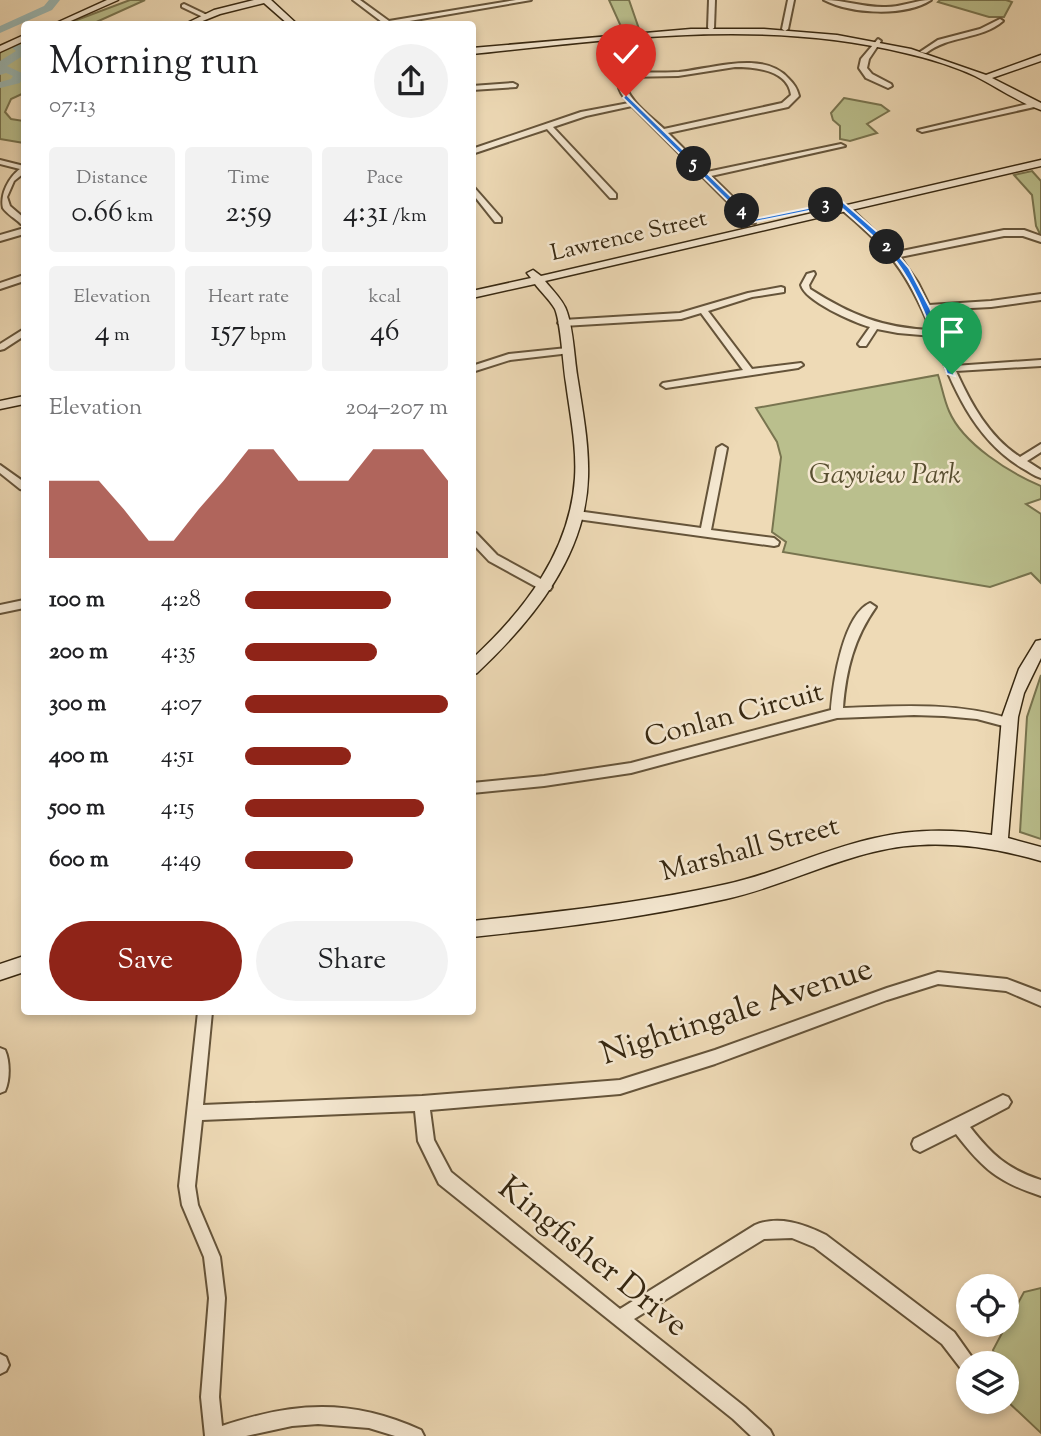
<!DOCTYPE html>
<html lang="en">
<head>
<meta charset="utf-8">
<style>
  :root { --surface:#fff; --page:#f2f2f2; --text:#202124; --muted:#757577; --accent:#8f2418 }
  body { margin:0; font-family:"Sorts Mill Goudy",serif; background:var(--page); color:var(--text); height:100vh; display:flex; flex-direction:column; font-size:26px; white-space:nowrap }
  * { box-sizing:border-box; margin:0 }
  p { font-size:23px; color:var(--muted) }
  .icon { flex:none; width:38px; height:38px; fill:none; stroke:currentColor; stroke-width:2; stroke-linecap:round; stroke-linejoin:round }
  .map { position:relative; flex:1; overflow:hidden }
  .details { position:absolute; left:21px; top:21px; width:455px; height:994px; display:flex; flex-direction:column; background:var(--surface); border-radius:7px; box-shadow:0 4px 10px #0003 }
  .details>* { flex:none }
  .fabs { position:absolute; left:956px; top:1274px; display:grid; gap:14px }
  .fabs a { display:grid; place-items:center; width:63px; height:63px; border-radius:50%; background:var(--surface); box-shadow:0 4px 10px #0003; font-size:35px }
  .pin { position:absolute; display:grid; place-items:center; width:60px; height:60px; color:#fff; margin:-72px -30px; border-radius:50% 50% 50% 0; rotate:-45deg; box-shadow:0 0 7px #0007 }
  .pin .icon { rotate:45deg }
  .km { position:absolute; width:35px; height:35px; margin:-18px; border-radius:50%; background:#222; color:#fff; font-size:19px; line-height:35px; text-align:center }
  .round { display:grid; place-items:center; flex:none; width:74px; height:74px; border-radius:37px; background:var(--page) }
  .head { display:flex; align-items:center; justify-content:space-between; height:119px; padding:0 28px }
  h1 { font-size:38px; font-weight:600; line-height:52px }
  .figures { display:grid; grid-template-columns:repeat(3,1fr); gap:10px; height:119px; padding:7px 28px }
  .figures div { display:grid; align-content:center; border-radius:7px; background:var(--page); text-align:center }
  .figures b { font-size:30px; font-weight:600 }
  .figures small { font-size:19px; font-weight:400 }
  .figures p { font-size:19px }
  .chart { height:196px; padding:14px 28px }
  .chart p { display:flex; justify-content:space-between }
  .chart svg { width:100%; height:126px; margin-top:7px; fill:var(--accent); opacity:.7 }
  .cta { display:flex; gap:14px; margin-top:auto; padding:14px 28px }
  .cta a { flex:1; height:80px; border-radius:42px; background:var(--accent); color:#fff; font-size:28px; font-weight:600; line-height:80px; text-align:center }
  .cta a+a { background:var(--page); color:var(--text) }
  ul { padding:0 28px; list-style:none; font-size:23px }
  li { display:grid; grid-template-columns:112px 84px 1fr; align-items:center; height:52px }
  li i { height:18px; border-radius:9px; background:var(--accent) }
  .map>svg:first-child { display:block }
  .green { fill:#babf8d; stroke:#78744f; stroke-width:2 }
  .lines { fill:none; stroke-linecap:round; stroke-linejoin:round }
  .river { fill:#9bb9b5; fill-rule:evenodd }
  .street-casing { stroke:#65543a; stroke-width:4 }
  .secondary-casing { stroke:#372811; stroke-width:3 }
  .street { fill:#f4e7d0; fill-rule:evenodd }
  .secondary { fill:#f4e7d0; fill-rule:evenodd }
  .route { fill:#1a73e8; stroke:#fff; stroke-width:2 }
  .labels { text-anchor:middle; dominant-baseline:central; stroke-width:5; stroke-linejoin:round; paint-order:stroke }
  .far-street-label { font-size:23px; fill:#372811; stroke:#f4e7d0 }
  .park-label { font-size:28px; font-style:italic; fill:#584e30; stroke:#f4e7d0 }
  .street-label { font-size:28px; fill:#372811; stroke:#f4e7d0 }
  .near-street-label { font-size:33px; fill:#372811; stroke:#f4e7d0 }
</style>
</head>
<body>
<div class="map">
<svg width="1041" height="1436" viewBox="0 0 1041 1436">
  <rect width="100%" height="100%" fill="#eedab6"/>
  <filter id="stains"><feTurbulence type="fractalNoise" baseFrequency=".00286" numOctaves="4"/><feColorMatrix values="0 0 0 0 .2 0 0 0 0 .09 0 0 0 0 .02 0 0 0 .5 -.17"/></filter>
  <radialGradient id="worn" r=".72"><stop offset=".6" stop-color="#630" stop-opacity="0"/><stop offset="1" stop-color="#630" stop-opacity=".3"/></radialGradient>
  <g class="green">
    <path d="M130 0H145L92 24H66Z"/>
    <path d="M609 0H629L639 29 623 31Z"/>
    <path d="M940 0H1006L1012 2 1004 17H989L938 2Z"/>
    <path d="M24 40V93L11 99 5 112 11 119 24 121V143L0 139V51Z"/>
    <path d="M844 98 881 105 889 111 867 124 877 133 850 141 840 139V126L833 120 831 113Z"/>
    <path d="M1032 171 1041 181V236L1036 226 1032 195 1014 175Z"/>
    <path d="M938 375C942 387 944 400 949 411 963 444 1010 473 1041 486V499L1026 504 1041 514V583L1031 573 990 587 783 552 786 542 772 532 781 457 777 442 756 408Z"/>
    <path d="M1041 675V839L1020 832 1027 717Z"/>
    <path d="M1041 1288V1433L1006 1400V1363H997L993 1350 1024 1292Z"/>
  </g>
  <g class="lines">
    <g class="river">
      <path d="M49 0H60L52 10 0 33V26L44 6Z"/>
      <path d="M17 44 24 46V55L7 66 24 74 20 83 0 88V82L11 79 13 76 6 73 0 75V61L16 51 11 47Z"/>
    </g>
    <defs>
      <g id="street">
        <path d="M353 0H360L389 21 516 0H531L392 24H380L382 22Z"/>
        <path d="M709 0H715L714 28 711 30 708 28Z"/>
        <path d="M788 0H794L788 29 785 31 782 29Z"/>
        <path d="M824 0C845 0 865 8 886 7 902 7 916 0 931 0 905 17 851 14 824 0Z"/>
        <path d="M184 4 207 15 208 16 203 17 182 7V5Z"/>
        <path d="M1000 19 1003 21C981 40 949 35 926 53L920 52 938 40 980 29Z"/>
        <path d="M624 33 627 35 630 51 625 73C643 72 661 73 679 72 710 69 764 50 788 78 794 84 797 88 799 96L788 107 668 133 707 172 841 144 845 146 711 176 755 219V223H749L632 106 586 116 553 127 616 194V198H610L547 129 472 154V149L581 112 629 103C605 80 628 62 621 35ZM735 67C755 67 788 70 791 95L782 103 664 129C649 115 625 99 624 77L678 76Z"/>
        <path d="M878 39 881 41 869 59 867 68 872 74 891 84 892 86 888 88 866 78 859 68 861 59Z"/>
        <path d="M513 83 517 85 516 87 472 90V86Z"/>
        <path d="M1036 102 1040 104 1039 106 922 132 918 130Z"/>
        <path d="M0 160 24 166V173L14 181 7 197 10 206 24 218V224H21C16 219 7 214 3 208 0 194 9 177 20 169L0 164Z"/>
        <path d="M472 185 501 218V222H495L472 193Z"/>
        <path d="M842 206H848L897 252 1004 230H1024L1041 236V242L1023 236H1004L900 257 918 283 929 305 991 301 1041 294V300L991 307 932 310 954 366 1041 360V366L956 371C971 404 989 437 1020 457L1041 444V452L1027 461 1041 470V478C1034 476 1028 471 1022 468 973 438 953 387 933 336L898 333 877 329 866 346H860L858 344 870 327C853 322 805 301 801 285L807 274 814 272 815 274 809 285 810 289C851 315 882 328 931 330 908 273 889 249 842 210Z"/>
        <path d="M21 229H24V234L0 241V235Z"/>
        <path d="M24 275V281L0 289V283Z"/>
        <path d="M781 287 784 288V292L752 297 708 311 752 369 801 363 803 365 798 368 666 388 661 385 663 383 743 370 701 313 681 319 563 326 558 323 563 320 680 313 748 293Z"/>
        <path d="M24 329V336L4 349 0 350V344Z"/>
        <path d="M567 348 572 351 570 353 510 360 472 372V366L509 354Z"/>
        <path d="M722 445 727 448 711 530 774 538 779 542 778 545 774 546 577 519 572 515 577 511 701 528 717 448Z"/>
        <path d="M0 465 24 482V490L20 489 0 473Z"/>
        <path d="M472 532 476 533 497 555 550 584 552 587 550 590H542L489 561 472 543Z"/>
        <path d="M24 600V608L0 613V605Z"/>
        <path d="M870 603 876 607C854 638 846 670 843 708 900 706 956 702 1011 719L1013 722 1011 725 1007 727 977 719 944 716 914 715 837 718 631 773 544 786 472 793V783L544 776 631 763 831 710C833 683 843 615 870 603Z"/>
        <path d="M938 972 1007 979 1041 992V1006L1006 991 938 984 887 1000 715 1064 620 1094 430 1110 434 1140 451 1172 620 1309 755 1225C779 1215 804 1224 826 1235L954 1332 976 1363H968V1373L962 1370 942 1344 814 1247 792 1238 764 1239 634 1319 745 1407 770 1430 773 1436H751L733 1419 439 1184 418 1141 415 1111 202 1120 195 1186 198 1205 220 1257 225 1298 219 1397 222 1426C293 1402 351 1398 421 1430L424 1436H395L369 1428 318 1424 292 1426 246 1436H205L201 1397 209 1298 204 1257 182 1205 179 1186 198 1012H212L203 1105 422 1096 620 1080 715 1050 887 988Z"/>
        <path d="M0 1048 5 1050C10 1061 10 1080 5 1091L0 1093Z"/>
        <path d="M1003 1095 1008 1097 1011 1102 1008 1107 970 1127C992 1155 1007 1169 1041 1180V1196C998 1182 983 1169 956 1134L920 1152 914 1149 912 1144 914 1139Z"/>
        <path d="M0 1354 6 1357 9 1365 6 1371 0 1374Z"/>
      </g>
      <g id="secondary">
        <path d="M107 0H118L64 24H54Z"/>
        <path d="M254 0H271L297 24H288L264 3 220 14 195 24H185L214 10Z"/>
        <path d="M691 29H764L837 35 911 49 986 75 1041 55V61L992 78 1041 103V110C1018 102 997 87 975 76 954 66 927 58 905 53 764 18 615 39 472 54V48Z"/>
        <path d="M24 35V41L0 52V46Z"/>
        <path d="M1041 160V166L545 281C552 290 564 301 567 312 574 333 574 359 578 381 583 413 589 445 588 477 586 556 532 621 477 673L472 675V659C524 611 570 552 575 478 577 446 570 414 566 383 563 365 561 323 555 309 550 300 541 292 535 284L472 298V291L531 278 527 273 533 270 541 276Z"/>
        <path d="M24 396V404L0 409V401Z"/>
        <path d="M1041 640V658L1024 693 1018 717 1008 838 1041 847V861C986 845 929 838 873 852 823 864 776 888 726 899 642 918 557 928 472 937V921C557 912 643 903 727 884 777 873 824 849 875 838 913 829 953 829 992 835L1002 717 1019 669 1036 641Z"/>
        <path d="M24 956V972L0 980V964Z"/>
      </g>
    </defs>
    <use href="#street" class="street-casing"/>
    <use href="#secondary" class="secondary-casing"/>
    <use href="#street" class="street"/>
    <use href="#secondary" class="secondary"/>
  </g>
  <path class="route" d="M626 94 754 219 842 201 882 236 909 268 930 308 955 376 947 374C934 339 923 302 902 270 886 245 860 225 838 205L750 223 623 98Z"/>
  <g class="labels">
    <g class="far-street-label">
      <text transform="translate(629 237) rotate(-13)">Lawrence Street</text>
    </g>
    <g class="park-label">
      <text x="885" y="476">Gayview Park</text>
    </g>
    <g class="street-label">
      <text transform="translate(734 716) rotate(-15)">Conlan Circuit</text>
      <text transform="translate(750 850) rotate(-15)">Marshall Street</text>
    </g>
    <g class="near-street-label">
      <text transform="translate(737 1013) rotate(-18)">Nightingale Avenue</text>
      <text transform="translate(592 1258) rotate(39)">Kingfisher Drive</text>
    </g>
  </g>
  <rect width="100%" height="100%" filter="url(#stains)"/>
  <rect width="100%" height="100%" fill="url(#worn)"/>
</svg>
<div class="fabs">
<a><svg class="icon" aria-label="locate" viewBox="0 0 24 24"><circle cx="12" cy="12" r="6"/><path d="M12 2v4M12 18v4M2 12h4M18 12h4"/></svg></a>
<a><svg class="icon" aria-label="layers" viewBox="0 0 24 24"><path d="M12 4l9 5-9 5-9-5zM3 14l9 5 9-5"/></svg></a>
</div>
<div class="pin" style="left:952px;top:374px;background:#1e9e55"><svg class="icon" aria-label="arrive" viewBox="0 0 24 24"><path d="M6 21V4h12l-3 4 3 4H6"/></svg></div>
<div class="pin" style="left:626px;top:96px;background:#d93025"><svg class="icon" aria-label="check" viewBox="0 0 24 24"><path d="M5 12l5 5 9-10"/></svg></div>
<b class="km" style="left:887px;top:247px">2</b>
<b class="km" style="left:826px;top:205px">3</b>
<b class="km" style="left:742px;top:211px">4</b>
<b class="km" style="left:694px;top:164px">5</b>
<section class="details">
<div class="head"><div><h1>Morning run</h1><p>07:13</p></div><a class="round"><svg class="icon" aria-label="share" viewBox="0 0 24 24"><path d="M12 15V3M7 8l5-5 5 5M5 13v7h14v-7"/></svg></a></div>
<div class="figures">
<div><p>Distance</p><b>0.66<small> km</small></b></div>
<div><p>Time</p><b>2:59</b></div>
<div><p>Pace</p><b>4:31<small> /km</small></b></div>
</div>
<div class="figures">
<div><p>Elevation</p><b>4<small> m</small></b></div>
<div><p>Heart rate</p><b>157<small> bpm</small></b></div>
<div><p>kcal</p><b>46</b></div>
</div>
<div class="chart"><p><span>Elevation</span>204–207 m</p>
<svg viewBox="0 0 160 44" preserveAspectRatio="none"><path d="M0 44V17L10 17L20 17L30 27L40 38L50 38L60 27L70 17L80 6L90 6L100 17L110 17L120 17L130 6L140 6L150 6L160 17V44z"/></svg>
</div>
<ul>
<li><b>100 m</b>4:28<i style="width:72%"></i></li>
<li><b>200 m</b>4:35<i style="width:65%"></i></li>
<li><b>300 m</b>4:07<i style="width:100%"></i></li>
<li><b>400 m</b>4:51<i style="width:52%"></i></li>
<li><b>500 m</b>4:15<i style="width:88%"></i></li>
<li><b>600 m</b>4:49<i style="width:53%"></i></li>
</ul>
<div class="cta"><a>Save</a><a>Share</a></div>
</section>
</div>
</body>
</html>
